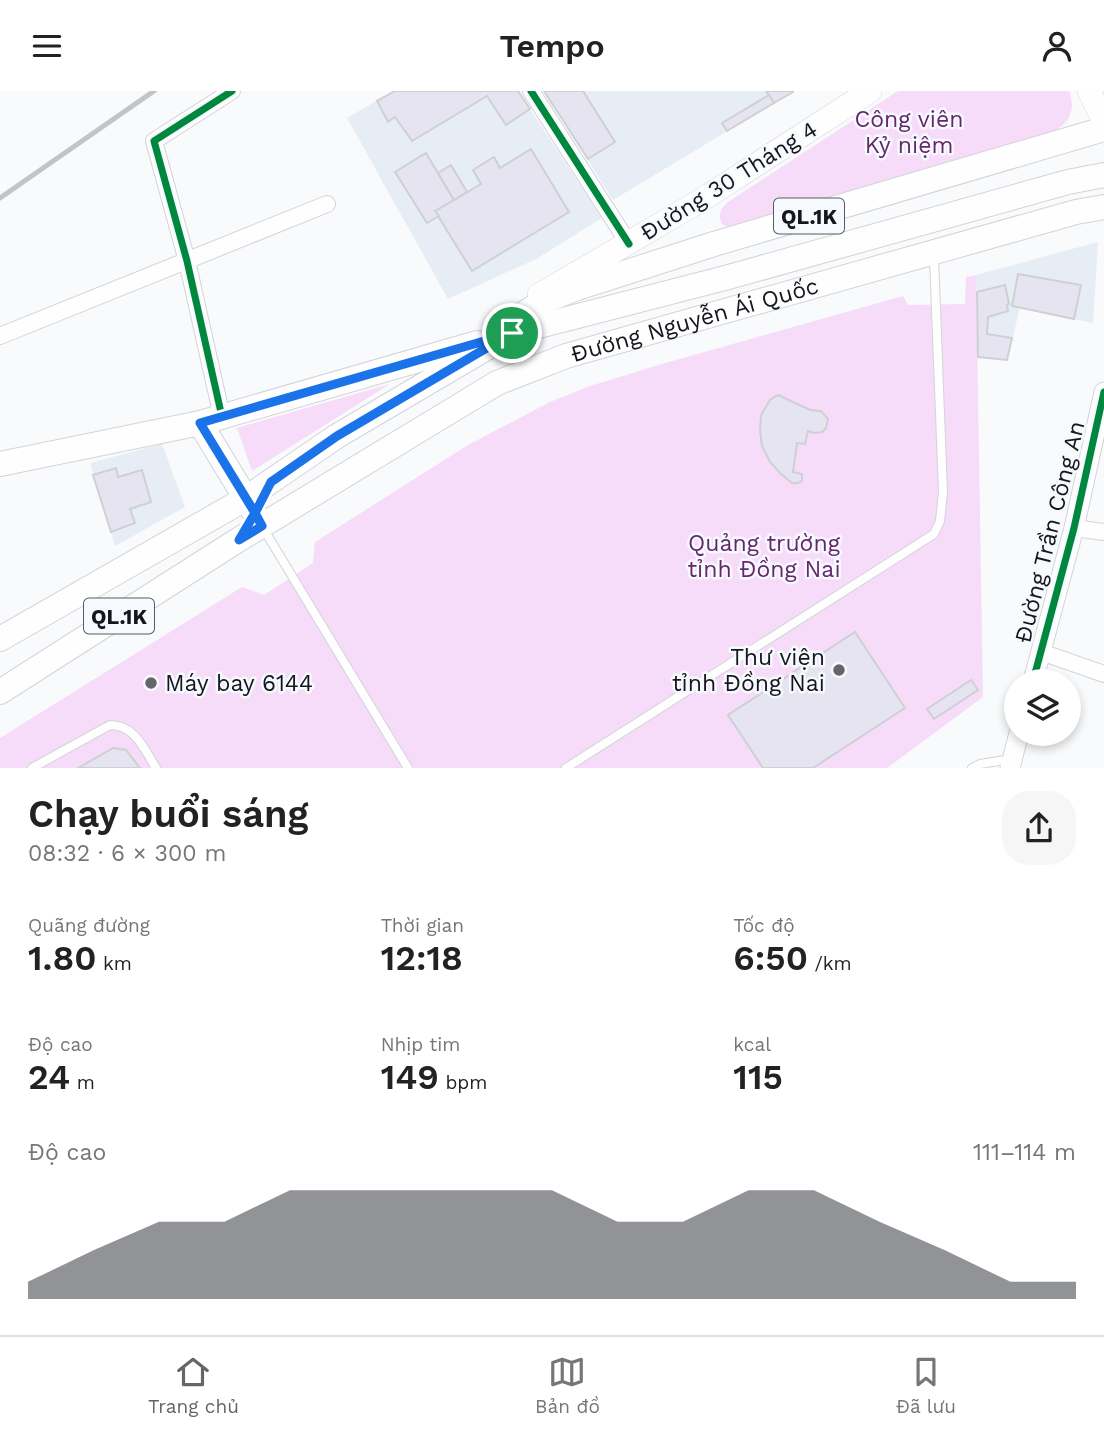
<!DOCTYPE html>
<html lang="vi">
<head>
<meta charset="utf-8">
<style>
  :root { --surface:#fff; --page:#f6f6f6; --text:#222; --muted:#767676; --line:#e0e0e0; --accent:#64666a }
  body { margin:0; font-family:"Work Sans",sans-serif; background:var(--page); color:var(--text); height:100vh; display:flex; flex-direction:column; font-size:26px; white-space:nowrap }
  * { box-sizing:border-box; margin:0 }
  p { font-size:23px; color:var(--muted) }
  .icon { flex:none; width:38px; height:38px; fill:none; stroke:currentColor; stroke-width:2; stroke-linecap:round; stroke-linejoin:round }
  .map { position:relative; height:677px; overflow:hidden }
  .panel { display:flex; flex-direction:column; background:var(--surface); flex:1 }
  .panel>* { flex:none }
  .fabs { position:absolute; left:1004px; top:578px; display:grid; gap:14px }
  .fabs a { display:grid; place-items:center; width:77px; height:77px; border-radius:50%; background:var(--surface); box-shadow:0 4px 10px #0003; font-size:35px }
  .pin { position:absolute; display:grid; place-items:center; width:60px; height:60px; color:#fff; margin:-30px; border:4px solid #fff; border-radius:50%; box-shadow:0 2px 7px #0007 }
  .round { display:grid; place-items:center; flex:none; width:74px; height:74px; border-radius:28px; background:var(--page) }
  .headline { display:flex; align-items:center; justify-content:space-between; height:119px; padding:0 28px }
  h1 { font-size:38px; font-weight:600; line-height:52px }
  .figures { display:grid; grid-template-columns:repeat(3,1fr); gap:10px; height:119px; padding:7px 28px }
  .figures div { display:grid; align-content:center }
  .figures b { font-size:35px; font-weight:600 }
  .figures small { font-size:19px; font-weight:400 }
  .figures p { font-size:19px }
  .chart { height:196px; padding:14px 28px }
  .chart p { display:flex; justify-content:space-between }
  .chart svg { width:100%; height:126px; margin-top:7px; fill:var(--accent); opacity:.7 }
  header { display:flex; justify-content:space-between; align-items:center; height:91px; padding:0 28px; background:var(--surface); font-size:32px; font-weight:600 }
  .menu { display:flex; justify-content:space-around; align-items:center; height:98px; border-top:2px solid var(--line); background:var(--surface); font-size:19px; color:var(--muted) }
  .menu a { display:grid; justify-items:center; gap:4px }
  .menu .selected { color:var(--accent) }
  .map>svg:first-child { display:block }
  .built { fill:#e7edf4 }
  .green { fill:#f6dcf9 }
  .building { fill:#e5e4f0; stroke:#cfd0d3; stroke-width:2 }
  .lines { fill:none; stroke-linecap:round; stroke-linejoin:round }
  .service-casing { stroke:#d2d4d7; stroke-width:10 }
  .minor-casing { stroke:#d2d4d7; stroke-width:18 }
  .tertiary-casing { stroke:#d2d4d7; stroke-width:21 }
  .secondary-casing { stroke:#d2d4d7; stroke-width:24 }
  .primary-casing { stroke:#d2d4d7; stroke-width:26 }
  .service { stroke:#fefeff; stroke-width:8 }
  .minor { stroke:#fefeff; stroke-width:16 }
  .tertiary { stroke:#fefeff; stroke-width:19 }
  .secondary { stroke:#fefeff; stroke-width:23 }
  .primary { stroke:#fefeff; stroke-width:24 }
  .rail { stroke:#c3c4c5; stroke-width:5 }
  .cycleway-casing { stroke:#f6f9fe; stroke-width:11 }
  .cycleway { stroke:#00873e; stroke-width:7 }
  .route-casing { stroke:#fff; stroke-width:14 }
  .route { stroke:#1a73e8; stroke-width:9 }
  .poi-dot { fill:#64666a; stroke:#f6f9fe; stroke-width:2.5 }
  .labels { text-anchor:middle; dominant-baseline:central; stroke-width:5; stroke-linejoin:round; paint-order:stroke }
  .shield { fill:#f6f9fe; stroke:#585b60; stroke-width:2 }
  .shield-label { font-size:21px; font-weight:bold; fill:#15171c }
  .park-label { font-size:23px; fill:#67266c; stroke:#f6f9fe }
  .street-label { font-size:23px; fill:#15171c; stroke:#f6f9fe }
  .poi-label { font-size:23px; fill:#15171c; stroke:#f6f9fe; text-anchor:end }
</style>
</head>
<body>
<header><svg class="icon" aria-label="menu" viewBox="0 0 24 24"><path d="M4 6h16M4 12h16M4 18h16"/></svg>Tempo<svg class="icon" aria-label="person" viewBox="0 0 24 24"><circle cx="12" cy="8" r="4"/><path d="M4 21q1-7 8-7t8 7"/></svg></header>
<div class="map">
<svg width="1104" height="677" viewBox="0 0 1104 677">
  <rect width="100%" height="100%" fill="#f8fafc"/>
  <g class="built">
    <path d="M394 0H518L602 127 536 168 448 208 347 27Z"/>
    <path d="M544 0H794L613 109Z"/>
    <path d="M1098 151 1093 232 1020 217 1007 269 978 266 976 184Z"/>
    <path d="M162 353 185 416 115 455 90 372Z"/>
  </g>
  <g class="green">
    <path d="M898 0H1069C1076 18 1070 32 1054 40L729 137 722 133C717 124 721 117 728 111Z"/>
    <path d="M976 184 983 606 887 677H0V647L242 496 264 504 313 472 315 451 468 354 550 311 590 295 662 273 903 205 908 214 965 213 966 186Z"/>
    <path d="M390 293 252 380 237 337Z"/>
  </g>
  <g class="building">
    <path d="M395 0H518L530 18 506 34 487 5 412 50 395 26 388 31 377 10Z"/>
    <path d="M544 0H583L615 51 588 68Z"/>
    <path d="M766 0H793V1L774 12Z"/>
    <path d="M769 4 774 12 727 40 722 32Z"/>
    <path d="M531 58 569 121 472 180 435 120 481 93 473 79 494 66 500 77Z"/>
    <path d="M426 62 454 109 435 120 439 125 427 132 395 81Z"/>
    <path d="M451 74 467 101 454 109 438 82Z"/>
    <path d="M1018 183 1081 194 1074 228 1012 215Z"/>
    <path d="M1005 194 1009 213 1007 214 1008 220 988 226 987 243 1012 247 1007 269 978 266 977 201Z"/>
    <path d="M778 304 810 319 821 320 828 328 826 337 822 341 814 342 808 340 805 353 797 352 793 381 802 383V390L798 392H792L781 383 770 371 762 355 760 340 761 324 770 309Z"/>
    <path d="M116 377 118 386 142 379 151 411 130 418 135 432 111 441 93 384Z"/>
    <path d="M855 541 905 617 813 677H763L728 624Z"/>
    <path d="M971 589 978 599 934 628 927 618Z"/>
    <path d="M113 657 126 659 140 677H78Z"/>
  </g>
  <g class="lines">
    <defs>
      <g id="service">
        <path d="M263 437 408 677"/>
        <path d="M32 677 110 634C135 634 144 658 156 677"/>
        <path d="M566 677 934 443 940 430 943 401 934 166"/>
        <path d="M972 677 980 673 1012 668"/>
      </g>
      <g id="minor">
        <path d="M531 0 629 153"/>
        <path d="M0 245 327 113"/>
        <path d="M222 326 187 170 154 50 232 0"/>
        <path d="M1074 437 1104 441"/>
        <path d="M1041 561 1104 583"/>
      </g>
      <g id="tertiary">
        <path d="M1033 590 1074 437 1104 301"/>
        <path d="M1010 677 1019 642"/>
      </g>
      <g id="secondary">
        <path d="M1089 0 1104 30"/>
        <path d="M539 204 700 110 870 0"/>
      </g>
      <g id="primary">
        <path d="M512 242 520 225 542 211 577 197 714 153 1104 38"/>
        <path d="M200 332 254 421"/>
        <path d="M0 373 200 332 477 252"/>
        <path d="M0 548 245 408 337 345 512 242 725 187 1068 91 1104 84"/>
        <path id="s1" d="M0 601 238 449 497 292 566 265 1076 121 1104 116"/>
      </g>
    </defs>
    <use href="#service" class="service-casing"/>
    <use href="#minor" class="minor-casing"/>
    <use href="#tertiary" class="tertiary-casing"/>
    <use href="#secondary" class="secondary-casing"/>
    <use href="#primary" class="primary-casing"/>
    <use href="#service" class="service"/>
    <use href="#minor" class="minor"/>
    <use href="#tertiary" class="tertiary"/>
    <use href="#secondary" class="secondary"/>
    <use href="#primary" class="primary"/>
    <path class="rail" d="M0 107 154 0"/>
    <defs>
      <g id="cycleway">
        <path d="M531 0 629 153"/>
        <path d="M222 326 187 170 154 50 232 0"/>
        <path d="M1033 590 1074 437 1104 301"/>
      </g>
    </defs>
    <use href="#cycleway" class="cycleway-casing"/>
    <use href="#cycleway" class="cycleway"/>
  </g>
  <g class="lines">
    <defs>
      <path id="route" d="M512 242 200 332 255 422 239 449 262 435 255 422 271 391 337 345 512 242"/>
    </defs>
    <use href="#route" class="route-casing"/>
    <use href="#route" class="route"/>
  </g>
  <g class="poi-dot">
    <circle cx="839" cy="579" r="7"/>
    <circle cx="151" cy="592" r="7"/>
  </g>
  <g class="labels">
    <g class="shield">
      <rect x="774" y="107.5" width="70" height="35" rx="5"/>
      <rect x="84" y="507.5" width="70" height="35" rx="5"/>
    </g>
    <g class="shield-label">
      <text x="809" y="125">QL.1K</text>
      <text x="119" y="525">QL.1K</text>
    </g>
    <g class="park-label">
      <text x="909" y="28">Công viên<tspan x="909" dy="26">Kỷ niệm</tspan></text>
      <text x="764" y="452">Quảng trường<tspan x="764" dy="26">tỉnh Đồng Nai</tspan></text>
    </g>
    <g class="street-label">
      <text transform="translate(729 90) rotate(-32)">Đường 30 Tháng 4</text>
      <text stroke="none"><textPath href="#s1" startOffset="793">Đường Nguyễn Ái Quốc</textPath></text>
      <text transform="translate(1050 441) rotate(-76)">Đường Trần Công An</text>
    </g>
    <g class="poi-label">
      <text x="825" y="566">Thư viện<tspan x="825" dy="26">tỉnh Đồng Nai</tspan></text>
      <text x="165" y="592" text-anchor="start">Máy bay 6144</text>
    </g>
  </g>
</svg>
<div class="fabs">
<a><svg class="icon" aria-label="layers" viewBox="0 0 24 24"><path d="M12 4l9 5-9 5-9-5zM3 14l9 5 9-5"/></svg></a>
</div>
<div class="pin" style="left:512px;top:242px;background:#1e9e55"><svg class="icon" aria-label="arrive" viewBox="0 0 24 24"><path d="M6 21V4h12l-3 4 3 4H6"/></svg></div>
</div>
<section class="panel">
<div class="headline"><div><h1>Chạy buổi sáng</h1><p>08:32 · 6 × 300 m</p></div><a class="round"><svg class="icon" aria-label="share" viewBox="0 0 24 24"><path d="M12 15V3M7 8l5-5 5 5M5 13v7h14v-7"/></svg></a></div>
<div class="figures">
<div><p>Quãng đường</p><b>1.80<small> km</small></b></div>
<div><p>Thời gian</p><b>12:18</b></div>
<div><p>Tốc độ</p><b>6:50<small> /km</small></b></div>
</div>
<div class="figures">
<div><p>Độ cao</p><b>24<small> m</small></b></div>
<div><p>Nhịp tim</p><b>149<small> bpm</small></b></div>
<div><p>kcal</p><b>115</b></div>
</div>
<div class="chart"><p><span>Độ cao</span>111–114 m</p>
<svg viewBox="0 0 160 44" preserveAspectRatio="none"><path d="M0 44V38L10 27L20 17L30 17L40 6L50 6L60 6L70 6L80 6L90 17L100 17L110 6L120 6L130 17L140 27L150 38L160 38V44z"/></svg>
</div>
</section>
<nav class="menu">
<a class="selected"><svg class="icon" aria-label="home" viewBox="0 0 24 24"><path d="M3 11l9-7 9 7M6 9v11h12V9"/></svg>Trang chủ</a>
<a><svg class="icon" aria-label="map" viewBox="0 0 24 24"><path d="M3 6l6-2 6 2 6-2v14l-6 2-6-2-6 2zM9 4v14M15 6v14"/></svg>Bản đồ</a>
<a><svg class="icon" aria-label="saved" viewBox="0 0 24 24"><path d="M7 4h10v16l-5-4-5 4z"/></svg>Đã lưu</a>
</nav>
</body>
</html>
